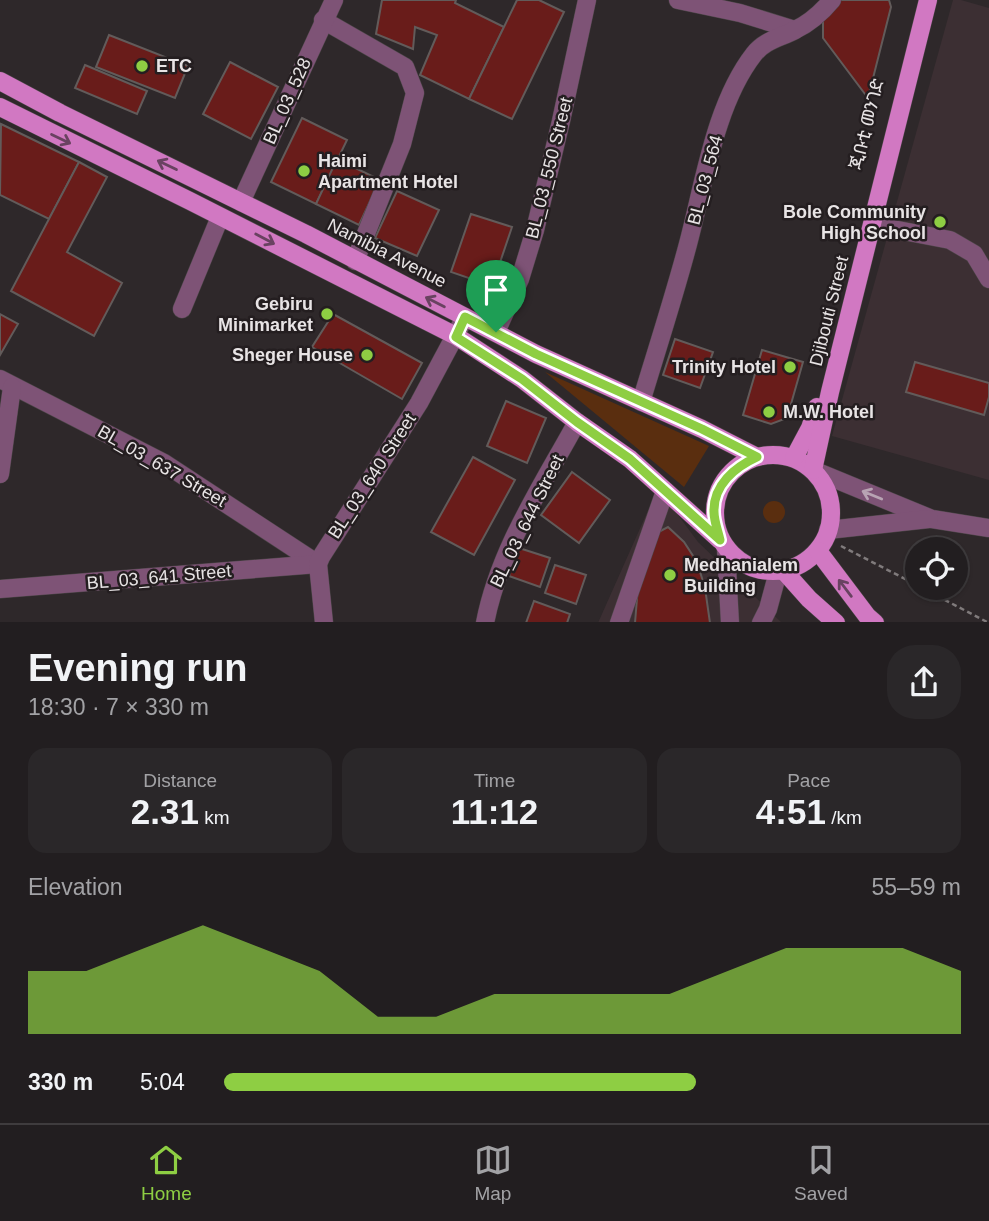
<!DOCTYPE html>
<html lang="en">
<head>
<meta charset="utf-8">
<style>
  :root { --surface:#221e20; --page:#2a2729; --text:#f1f3f6; --muted:#a2a2a5; --line:#3f3c3e; --accent:#8ece43 }
  body { margin:0; font-family:Helvetica,"Noto Sans Ethiopic",sans-serif; background:var(--page); color:var(--text); height:100vh; display:flex; flex-direction:column; font-size:26px; white-space:nowrap }
  * { box-sizing:border-box; margin:0 }
  p { font-size:23px; color:var(--muted) }
  .icon { flex:none; width:38px; height:38px; fill:none; stroke:currentColor; stroke-width:2; stroke-linecap:round; stroke-linejoin:round }
  .map { position:relative; height:622px; overflow:hidden }
  .sheet { display:flex; flex-direction:column; background:var(--surface); flex:1 }
  .sheet>* { flex:none }
  .controls { position:absolute; left:905px; top:537px; display:grid; gap:14px }
  .controls a { display:grid; place-items:center; width:63px; height:63px; border-radius:50%; background:var(--surface); box-shadow:0 2px 5px #0004,0 0 0 2px var(--line); font-size:35px }
  .pin { position:absolute; display:grid; place-items:center; width:60px; height:60px; color:#fff; margin:-72px -30px; border-radius:50% 50% 50% 0; rotate:-45deg; box-shadow:0 0 7px #0007 }
  .pin .icon { rotate:45deg }
  .round { display:grid; place-items:center; flex:none; width:74px; height:74px; border-radius:28px; background:var(--page) }
  .summary { display:flex; align-items:center; justify-content:space-between; height:119px; padding:0 28px }
  h1 { font-size:38px; font-weight:600; line-height:52px }
  .metrics { display:grid; grid-template-columns:repeat(3,1fr); gap:10px; height:119px; padding:7px 28px }
  .metrics div { display:grid; align-content:center; border-radius:18px; background:var(--page); text-align:center }
  .metrics b { font-size:35px; font-weight:600 }
  .metrics small { font-size:19px; font-weight:400 }
  .metrics p { font-size:19px }
  .chart { height:196px; padding:14px 28px }
  .chart p { display:flex; justify-content:space-between }
  .chart svg { width:100%; height:126px; margin-top:7px; fill:var(--accent); opacity:.7 }
  ul { padding:0 28px; list-style:none; font-size:23px }
  li { display:grid; grid-template-columns:112px 84px 1fr; align-items:center; height:52px }
  li i { height:18px; border-radius:9px; background:var(--accent) }
  .tab-bar { display:flex; justify-content:space-around; align-items:center; height:98px; border-top:2px solid var(--line); background:var(--surface); font-size:19px; color:var(--muted) }
  .tab-bar a { display:grid; justify-items:center; gap:4px }
  .tab-bar .active { color:var(--accent) }
  .map>svg:first-child { display:block }
  .built { fill:#3c2f33 }
  .green { fill:#5a2e0f }
  .building { fill:#691c1a; stroke:#625b5a; stroke-width:2 }
  .lines { fill:none; stroke-linecap:round; stroke-linejoin:round }
  .minor-casing { stroke:#4c4648; stroke-width:19 }
  .major-casing { stroke:#4c4648; stroke-width:19 }
  .path { stroke:#807b7c; stroke-width:2.5; stroke-dasharray:5 3.5; stroke-linecap:butt }
  .minor { stroke:#7e5376; stroke-width:18 }
  .major { stroke:#d178c2; stroke-width:18 }
  .oneway { stroke:#694261 }
  .oneway2 { stroke:#b8a3b3 }
  .route-casing { stroke:#fff; stroke-width:14 }
  .route { stroke:#8ece43; stroke-width:9 }
  .poi-dot { fill:#8ece43; stroke:#241e20; stroke-width:2.5 }
  .labels { text-anchor:middle; dominant-baseline:central; stroke-width:5; stroke-linejoin:round; paint-order:stroke }
  .poi-label { font-size:18px; font-weight:bold; fill:#e8e4e5; stroke:#241e20; text-anchor:start }
  .street-label { font-size:18px; fill:#e8e4e5; stroke:#241e20 }
</style>
</head>
<body>
<div class="map">
<svg width="989" height="623" viewBox="0 0 989 623">
  <rect width="100%" height="100%" fill="#2e282a"/>
  <g class="built">
    <path d="M953 0H961L989 8V480L832 436Z"/>
    <path d="M658 488 698 542 781 622 598 623Z"/>
  </g>
  <g class="green">
    <path d="M545 372 709 446 684 487Z"/>
    <circle cx="774" cy="512" r="11"/>
  </g>
  <g class="building">
    <path d="M382 0H456L455 3 504 27 469 99 420 75 437 35 415 27 413 49 376 34Z"/>
    <path d="M517 0H539L564 12 512 119 469 99Z"/>
    <path d="M834 0H889L891 7 868 98 823 38V17Z"/>
    <path d="M109 35 188 66 175 98 96 67Z"/>
    <path d="M230 62 278 87 251 139 203 114Z"/>
    <path d="M85 65 147 91 137 114 75 88Z"/>
    <path d="M302 118 347 140 316 204 271 182Z"/>
    <path d="M1 124 79 162 49 219 0 195Z"/>
    <path d="M337 159 380 180 359 225 316 204Z"/>
    <path d="M79 162 107 177 67 252 122 283 94 336 11 291Z"/>
    <path d="M397 191 439 210 417 256 375 238Z"/>
    <path d="M471 214 512 227 492 286 451 272Z"/>
    <path d="M0 314 18 324 0 355Z"/>
    <path d="M333 314 422 363 402 399 312 347Z"/>
    <path d="M675 339 713 352 700 388 663 375Z"/>
    <path d="M762 350 803 362 787 418 771 424 743 415Z"/>
    <path d="M915 362 989 383V397L984 415 906 392Z"/>
    <path d="M506 401 546 418 527 463 487 446Z"/>
    <path d="M473 457 515 480 474 555 431 532Z"/>
    <path d="M572 472 610 500 579 543 541 515Z"/>
    <path d="M668 527 684 542 697 562 705 588 710 623H635L640 562 649 537Z"/>
    <path d="M519 548 550 558 540 587 509 576Z"/>
    <path d="M555 565 586 575 576 604 545 593Z"/>
    <path d="M534 601 570 614 567 623H526Z"/>
  </g>
  <g class="lines">
    <defs>
      <g id="minor">
        <path d="M678 0 740 13 795 30"/>
        <path d="M323 20 405 67 415 93 402 144 355 261"/>
        <path d="M241 202 334 0"/>
        <path d="M872 225 950 240 974 254 989 279"/>
        <path d="M182 309 220 217"/>
        <path d="M496 332 520 279 535 230 561 121 587 0"/>
        <path d="M0 379 164 463 318 564"/>
        <path d="M641 402C657 349 674 297 688 244 704 184 715 104 754 54 765 40 780 38 795 30 810 23 822 12 832 0"/>
        <path d="M813 470 932 519 989 528"/>
        <path d="M0 474 12 387"/>
        <path d="M828 530 929 519"/>
        <path d="M726 549 730 623"/>
        <path d="M0 589 318 564"/>
        <path d="M324 623 318 564 321 557 419 403 465 317"/>
        <path d="M485 623C499 550 542 486 577 422"/>
        <path d="M619 623 665 491"/>
        <path d="M761 623 768 609 778 572"/>
      </g>
      <g id="major">
        <path d="M0 81 60 113 306 234 536 354 702 429 757 457"/>
        <path d="M0 107 190 201 456 336 522 379 577 422 630 459 720 540"/>
        <circle cx="773" cy="513" r="58"/>
        <path d="M794 458 810 428 817 407"/>
        <path d="M813 470 830 392 928 0"/>
        <path d="M818 551 867 616 875 623"/>
        <path d="M784 571 809 599 836 623"/>
      </g>
    </defs>
    <use href="#minor" class="minor-casing"/>
    <use href="#major" class="major-casing"/>
    <g class="path">
      <path d="M841 546 917 585"/>
      <path d="M922 588 989 623"/>
    </g>
    <use href="#minor" class="minor"/>
    <use href="#major" class="major"/>
  </g>
  <defs><path id="oneway-shaft" d="M-6 0H5M1.5-3L5.5 0L1.5 3" fill="none" stroke-width="1.6" stroke-linecap="round" stroke-linejoin="round" transform="scale(1.75)"/></defs>
  <g class="oneway">
    <use href="#oneway-shaft" transform="translate(61 139) rotate(26)"/>
    <use href="#oneway-shaft" transform="translate(167 165) rotate(-154)"/>
    <use href="#oneway-shaft" transform="translate(265 239) rotate(28)"/>
    <use href="#oneway-shaft" transform="translate(435 302) rotate(-153)"/>
    <use href="#oneway-shaft" transform="translate(845 588) rotate(-127)"/>
  </g>
  <use class="oneway2" href="#oneway-shaft" transform="translate(872 495) rotate(-158)"/>
  <g class="lines">
    <defs>
      <path id="route" d="M465 317 536 354 702 429 757 457C735 467 713 485 714 512 714 521 718 531 720 540L630 459 577 422 522 379 456 337Z"/>
    </defs>
    <use href="#route" class="route-casing"/>
    <use href="#route" class="route"/>
  </g>
  <g class="poi-dot">
    <circle cx="142" cy="66" r="7"/>
    <circle cx="304" cy="171" r="7"/>
    <circle cx="940" cy="222" r="7"/>
    <circle cx="327" cy="314" r="7"/>
    <circle cx="367" cy="355" r="7"/>
    <circle cx="790" cy="367" r="7"/>
    <circle cx="769" cy="412" r="7"/>
    <circle cx="670" cy="575" r="7"/>
  </g>
  <g class="labels">
    <g class="poi-label">
      <text x="156" y="66">ETC</text>
      <text x="318" y="161">Haimi<tspan x="318" dy="21">Apartment Hotel</tspan></text>
      <text x="926" y="212" text-anchor="end">Bole Community<tspan x="926" dy="21">High School</tspan></text>
      <text x="313" y="304" text-anchor="end">Gebiru<tspan x="313" dy="21">Minimarket</tspan></text>
      <text x="353" y="355" text-anchor="end">Sheger House</text>
      <text x="776" y="367" text-anchor="end">Trinity Hotel</text>
      <text x="783" y="412">M.W. Hotel</text>
      <text x="684" y="565">Medhanialem<tspan x="684" dy="21">Building</tspan></text>
    </g>
    <g class="street-label">
      <text transform="translate(287 101) rotate(-66)">BL_03_528</text>
      <text transform="translate(867 124) rotate(-76)">ጂቡቲ መንገድ</text>
      <text transform="translate(549 168) rotate(-76)">BL_03_550 Street</text>
      <text transform="translate(705 180) rotate(-75)">BL_03_564</text>
      <text transform="translate(387 253) rotate(27)">Namibia Avenue</text>
      <text transform="translate(829 311) rotate(-76)">Djibouti Street</text>
      <text transform="translate(162 466) rotate(30)">BL_03_637 Street</text>
      <text transform="translate(372 476) rotate(-57)">BL_03_640 Street</text>
      <text transform="translate(527 521) rotate(-64)">BL_03_644 Street</text>
      <text transform="translate(159 577) rotate(-5)">BL_03_641 Street</text>
    </g>
  </g>
</svg>
<div class="controls">
<a><svg class="icon" aria-label="locate" viewBox="0 0 24 24"><circle cx="12" cy="12" r="6"/><path d="M12 2v4M12 18v4M2 12h4M18 12h4"/></svg></a>
</div>
<div class="pin" style="left:496px;top:332px;background:#1e9e55"><svg class="icon" aria-label="arrive" viewBox="0 0 24 24"><path d="M6 21V4h12l-3 4 3 4H6"/></svg></div>
</div>
<section class="sheet">
<div class="summary"><div><h1>Evening run</h1><p>18:30 · 7 × 330 m</p></div><a class="round"><svg class="icon" aria-label="share" viewBox="0 0 24 24"><path d="M12 15V3M7 8l5-5 5 5M5 13v7h14v-7"/></svg></a></div>
<div class="metrics">
<div><p>Distance</p><b>2.31<small> km</small></b></div>
<div><p>Time</p><b>11:12</b></div>
<div><p>Pace</p><b>4:51<small> /km</small></b></div>
</div>
<div class="chart"><p><span>Elevation</span>55–59 m</p>
<svg viewBox="0 0 160 44" preserveAspectRatio="none"><path d="M0 44V22L10 22L20 14L30 6L40 14L50 22L60 38L70 38L80 30L90 30L100 30L110 30L120 22L130 14L140 14L150 14L160 22V44z"/></svg>
</div>
<ul>
<li><b>330 m</b>5:04<i style="width:64%"></i></li>
</ul>
</section>
<nav class="tab-bar">
<a class="active"><svg class="icon" aria-label="home" viewBox="0 0 24 24"><path d="M3 11l9-7 9 7M6 9v11h12V9"/></svg>Home</a>
<a><svg class="icon" aria-label="map" viewBox="0 0 24 24"><path d="M3 6l6-2 6 2 6-2v14l-6 2-6-2-6 2zM9 4v14M15 6v14"/></svg>Map</a>
<a><svg class="icon" aria-label="saved" viewBox="0 0 24 24"><path d="M7 4h10v16l-5-4-5 4z"/></svg>Saved</a>
</nav>
</body>
</html>
